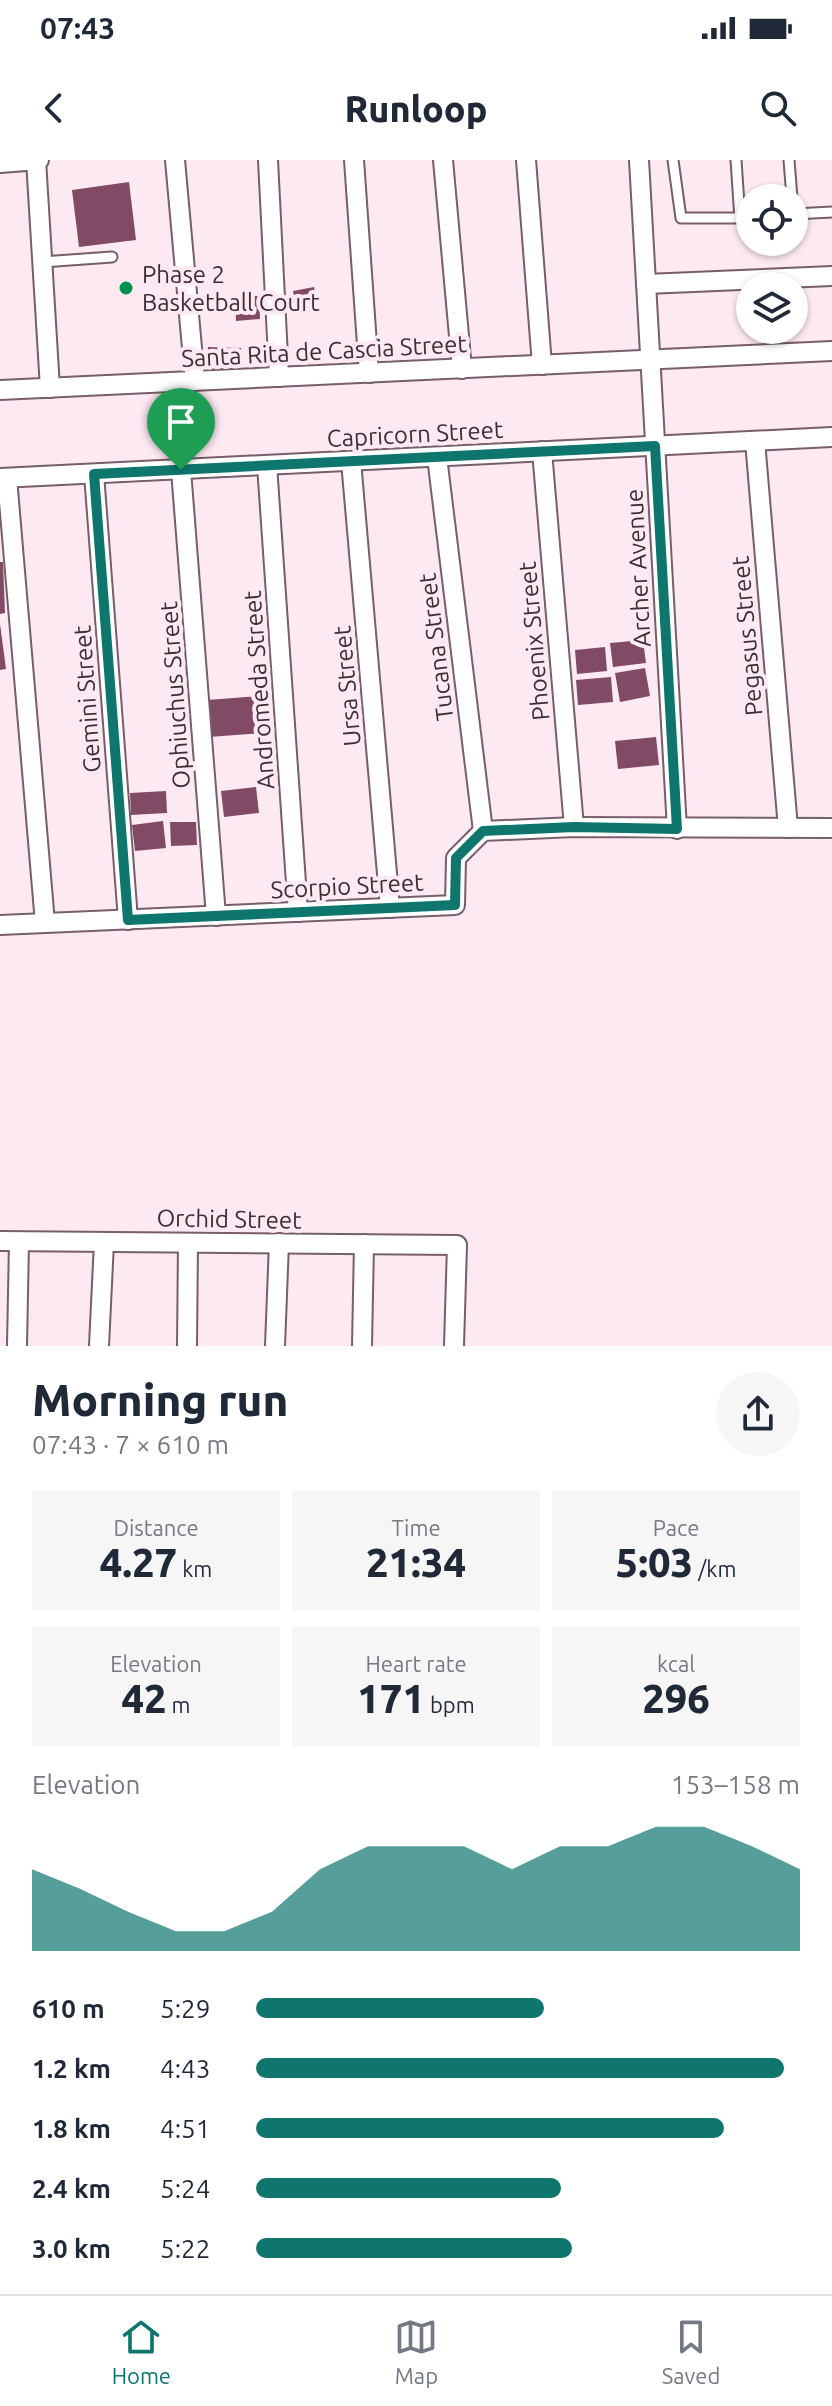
<!DOCTYPE html>
<html lang="en">
<head>
<meta charset="utf-8">
<style>
  :root { --surface:#fff; --page:#f6f6f7; --text:#1f2937; --muted:#747a83; --line:#e0e1e3; --accent:#0f766e }
  body { margin:0; font-family:Ubuntu,sans-serif; background:var(--page); color:var(--text); height:100vh; display:flex; flex-direction:column; font-size:30px; white-space:nowrap }
  * { box-sizing:border-box; margin:0 }
  p { font-size:26px; color:var(--muted) }
  .icon { flex:none; width:44px; height:44px; fill:none; stroke:currentColor; stroke-width:2; stroke-linecap:round; stroke-linejoin:round }
  .map { position:relative; height:1186px; overflow:hidden }
  .panel { display:flex; flex-direction:column; background:var(--surface); flex:1 }
  .panel>* { flex:none }
  .tools { position:absolute; left:736px; top:24px; display:grid; gap:16px }
  .tools a { display:grid; place-items:center; width:72px; height:72px; border-radius:50%; background:var(--surface); box-shadow:0 2px 6px #0004; font-size:40px }
  .pin { position:absolute; display:grid; place-items:center; width:68px; height:68px; color:#fff; margin:-82px -34px; border-radius:50% 50% 50% 0; rotate:-45deg; box-shadow:0 0 8px #0007 }
  .pin .icon { rotate:45deg }
  .round { display:grid; place-items:center; flex:none; width:84px; height:84px; border-radius:42px; background:var(--page) }
  .headline { display:flex; align-items:center; justify-content:space-between; height:136px; padding:0 32px }
  h1 { font-size:44px; font-weight:800; line-height:60px }
  .stats { display:grid; grid-template-columns:repeat(3,1fr); gap:12px; height:136px; padding:8px 32px }
  .stats div { display:grid; align-content:center; border-radius:0px; background:var(--page); text-align:center }
  .stats b { font-size:40px; font-weight:800 }
  .stats small { font-size:22px; font-weight:400 }
  .stats p { font-size:22px }
  .chart { height:224px; padding:16px 32px }
  .chart p { display:flex; justify-content:space-between }
  .chart svg { width:100%; height:144px; margin-top:8px; fill:var(--accent); opacity:.7 }
  ul { padding:0 32px; list-style:none; font-size:26px }
  li { display:grid; grid-template-columns:128px 96px 1fr; align-items:center; height:60px }
  li i { height:20px; border-radius:10px; background:var(--accent) }
  .status { display:flex; justify-content:space-between; align-items:center; height:56px; padding:0 40px; background:var(--surface); direction:ltr }
  .status svg { height:22px; fill:currentColor }
  header { display:flex; justify-content:space-between; align-items:center; height:104px; padding:0 32px; background:var(--surface); font-size:36px; font-weight:800 }
  .dock { display:flex; justify-content:space-around; align-items:center; height:112px; border-top:2px solid var(--line); background:var(--surface); font-size:22px; color:var(--muted) }
  .dock a { display:grid; justify-items:center; gap:4px }
  .dock .selected { color:var(--accent) }
  .map>svg:first-child { display:block }
  .building { fill:#814a65 }
  .lines { fill:none; stroke-linecap:round; stroke-linejoin:round }
  .lane-casing { stroke:#775e69; stroke-width:13 }
  .street-casing { stroke:#775e69; stroke-width:22 }
  .lane { stroke:#fff; stroke-width:9 }
  .street { stroke:#fff; stroke-width:18 }
  .route-casing { stroke:#fff; stroke-width:16 }
  .route { stroke:#0f766e; stroke-width:10 }
  .poi-dot { fill:#009050; stroke:#fce9f1; stroke-width:3 }
  .labels { text-anchor:middle; dominant-baseline:central; stroke-width:8; stroke-linejoin:round; paint-order:stroke }
  .poi-label { font-size:24px; fill:#3b3035; stroke:#fce9f1; text-anchor:start }
  .street-label { font-size:24px; fill:#3b3035; stroke:#fce9f1 }
</style>
</head>
<body>
<div class="status"><b>07:43</b><svg viewBox="0 0 49 12"><path d="M0 12V9h3v3zM5 12V6h3v6zM10 12V3h3v9zM15 12V0h3v12zM26 1h20v11H26zM47 4h2v5h-2z"/></svg></div>
<header><svg class="icon" aria-label="back" viewBox="0 0 24 24"><path d="M15 5l-7 7 7 7"/></svg>Runloop<svg class="icon" aria-label="search" viewBox="0 0 24 24"><circle cx="10" cy="10" r="6"/><path d="M15 15l6 6"/></svg></header>
<div class="map">
<svg width="832" height="1186" viewBox="0 0 832 1186">
  <rect width="100%" height="100%" fill="#fce9f1"/>
  <g class="building">
    <path d="M129 22 136 80 79 87 72 30Z"/>
    <path d="M314 127 318 150 297 154 293 131Z"/>
    <path d="M259 136 260 159 236 161 235 137Z"/>
    <path d="M208 187 241 188V212H207Z"/>
    <path d="M0 402H3L5 453 0 454Z"/>
    <path d="M0 464 6 509 0 510Z"/>
    <path d="M643 480 646 503 613 507 610 483Z"/>
    <path d="M605 487 607 511 577 514 575 490Z"/>
    <path d="M645 508 650 536 620 542 615 513Z"/>
    <path d="M611 517 613 542 578 545 576 520Z"/>
    <path d="M260 536 263 573 209 577 207 540Z"/>
    <path d="M656 577 659 605 618 609 615 581Z"/>
    <path d="M256 627 259 653 224 657 221 631Z"/>
    <path d="M166 631 167 653 131 655 130 633Z"/>
    <path d="M163 661 166 688 135 691 132 665Z"/>
    <path d="M170 662H196L197 685 171 686Z"/>
  </g>
  <g class="lines">
    <defs>
      <g id="lane">
        <path d="M673 0 681 58H750"/>
        <path d="M736 0 740 59"/>
        <path d="M789 0 792 38"/>
        <path d="M794 54 832 52"/>
        <path d="M42 102 112 97"/>
      </g>
      <g id="street">
        <path d="M36 0 50 228"/>
        <path d="M175 0 195 221"/>
        <path d="M268 0 279 217"/>
        <path d="M354 0 369 213"/>
        <path d="M443 0 462 209"/>
        <path d="M526 0 542 205"/>
        <path d="M639 0 677 669"/>
        <path d="M0 3 39 0"/>
        <path d="M646 124 832 116"/>
        <path d="M0 230 832 191"/>
        <path d="M755 281 788 668"/>
        <path d="M542 291 574 667"/>
        <path d="M437 297 483 671"/>
        <path d="M351 301 390 748"/>
        <path d="M267 305 298 752"/>
        <path d="M181 310 216 756"/>
        <path d="M94 314 128 760"/>
        <path d="M0 318 832 277"/>
        <path d="M7 318 45 763"/>
        <path d="M0 765 455 745 456 698 483 671 574 667 832 668"/>
        <path d="M0 1081 457 1085 454 1186"/>
        <path d="M17 1186 19 1082"/>
        <path d="M99 1186 104 1082"/>
        <path d="M187 1186 188 1083"/>
        <path d="M275 1186 279 1083"/>
        <path d="M362 1186 364 1084"/>
      </g>
    </defs>
    <use href="#lane" class="lane-casing"/>
    <use href="#street" class="street-casing"/>
    <use href="#lane" class="lane"/>
    <use href="#street" class="street"/>
  </g>
  <g class="lines">
    <defs>
      <path id="route" d="M655 286 677 669 574 667 483 671 456 698 455 745 128 760 94 314Z"/>
    </defs>
    <use href="#route" class="route-casing"/>
    <use href="#route" class="route"/>
  </g>
  <circle class="poi-dot" cx="126" cy="128" r="8"/>
  <g class="labels">
    <g class="poi-label">
      <text x="142" y="114">Phase 2<tspan x="142" dy="28">Basketball Court</tspan></text>
    </g>
    <g class="street-label">
      <text transform="translate(324 191) rotate(-3)">Santa Rita de Cascia Street</text>
      <text transform="translate(415 274) rotate(-3)">Capricorn Street</text>
      <text transform="translate(638 408) rotate(-93)">Archer Avenue</text>
      <text transform="translate(747 476) rotate(-95)">Pegasus Street</text>
      <text transform="translate(534 481) rotate(-95)">Phoenix Street</text>
      <text transform="translate(436 487) rotate(-97)">Tucana Street</text>
      <text transform="translate(347 526) rotate(-95)">Ursa Street</text>
      <text transform="translate(259 530) rotate(-94)">Andromeda Street</text>
      <text transform="translate(175 535) rotate(-94)">Ophiuchus Street</text>
      <text transform="translate(87 539) rotate(-94)">Gemini Street</text>
      <text transform="translate(347 726) rotate(-3)">Scorpio Street</text>
      <text transform="translate(229 1059) rotate(1)">Orchid Street</text>
    </g>
  </g>
</svg>
<div class="tools">
<a><svg class="icon" aria-label="locate" viewBox="0 0 24 24"><circle cx="12" cy="12" r="6"/><path d="M12 2v4M12 18v4M2 12h4M18 12h4"/></svg></a>
<a><svg class="icon" aria-label="layers" viewBox="0 0 24 24"><path d="M12 4l9 5-9 5-9-5zM3 14l9 5 9-5"/></svg></a>
</div>
<div class="pin" style="left:181px;top:310px;background:#1e9e55"><svg class="icon" aria-label="arrive" viewBox="0 0 24 24"><path d="M6 21V4h12l-3 4 3 4H6"/></svg></div>
</div>
<section class="panel">
<div class="headline"><div><h1>Morning run</h1><p>07:43 · 7 × 610 m</p></div><a class="round"><svg class="icon" aria-label="share" viewBox="0 0 24 24"><path d="M12 15V3M7 8l5-5 5 5M5 13v7h14v-7"/></svg></a></div>
<div class="stats">
<div><p>Distance</p><b>4.27<small> km</small></b></div>
<div><p>Time</p><b>21:34</b></div>
<div><p>Pace</p><b>5:03<small> /km</small></b></div>
</div>
<div class="stats">
<div><p>Elevation</p><b>42<small> m</small></b></div>
<div><p>Heart rate</p><b>171<small> bpm</small></b></div>
<div><p>kcal</p><b>296</b></div>
</div>
<div class="chart"><p><span>Elevation</span>153–158 m</p>
<svg viewBox="0 0 160 44" preserveAspectRatio="none"><path d="M0 44V19L10 25L20 32L30 38L40 38L50 32L60 19L70 12L80 12L90 12L100 19L110 12L120 12L130 6L140 6L150 12L160 19V44z"/></svg>
</div>
<ul>
<li><b>610 m</b>5:29<i style="width:53%"></i></li>
<li><b>1.2 km</b>4:43<i style="width:97%"></i></li>
<li><b>1.8 km</b>4:51<i style="width:86%"></i></li>
<li><b>2.4 km</b>5:24<i style="width:56%"></i></li>
<li><b>3.0 km</b>5:22<i style="width:58%"></i></li>
</ul>
</section>
<nav class="dock">
<a class="selected"><svg class="icon" aria-label="home" viewBox="0 0 24 24"><path d="M3 11l9-7 9 7M6 9v11h12V9"/></svg>Home</a>
<a><svg class="icon" aria-label="map" viewBox="0 0 24 24"><path d="M3 6l6-2 6 2 6-2v14l-6 2-6-2-6 2zM9 4v14M15 6v14"/></svg>Map</a>
<a><svg class="icon" aria-label="saved" viewBox="0 0 24 24"><path d="M7 4h10v16l-5-4-5 4z"/></svg>Saved</a>
</nav>
</body>
</html>
